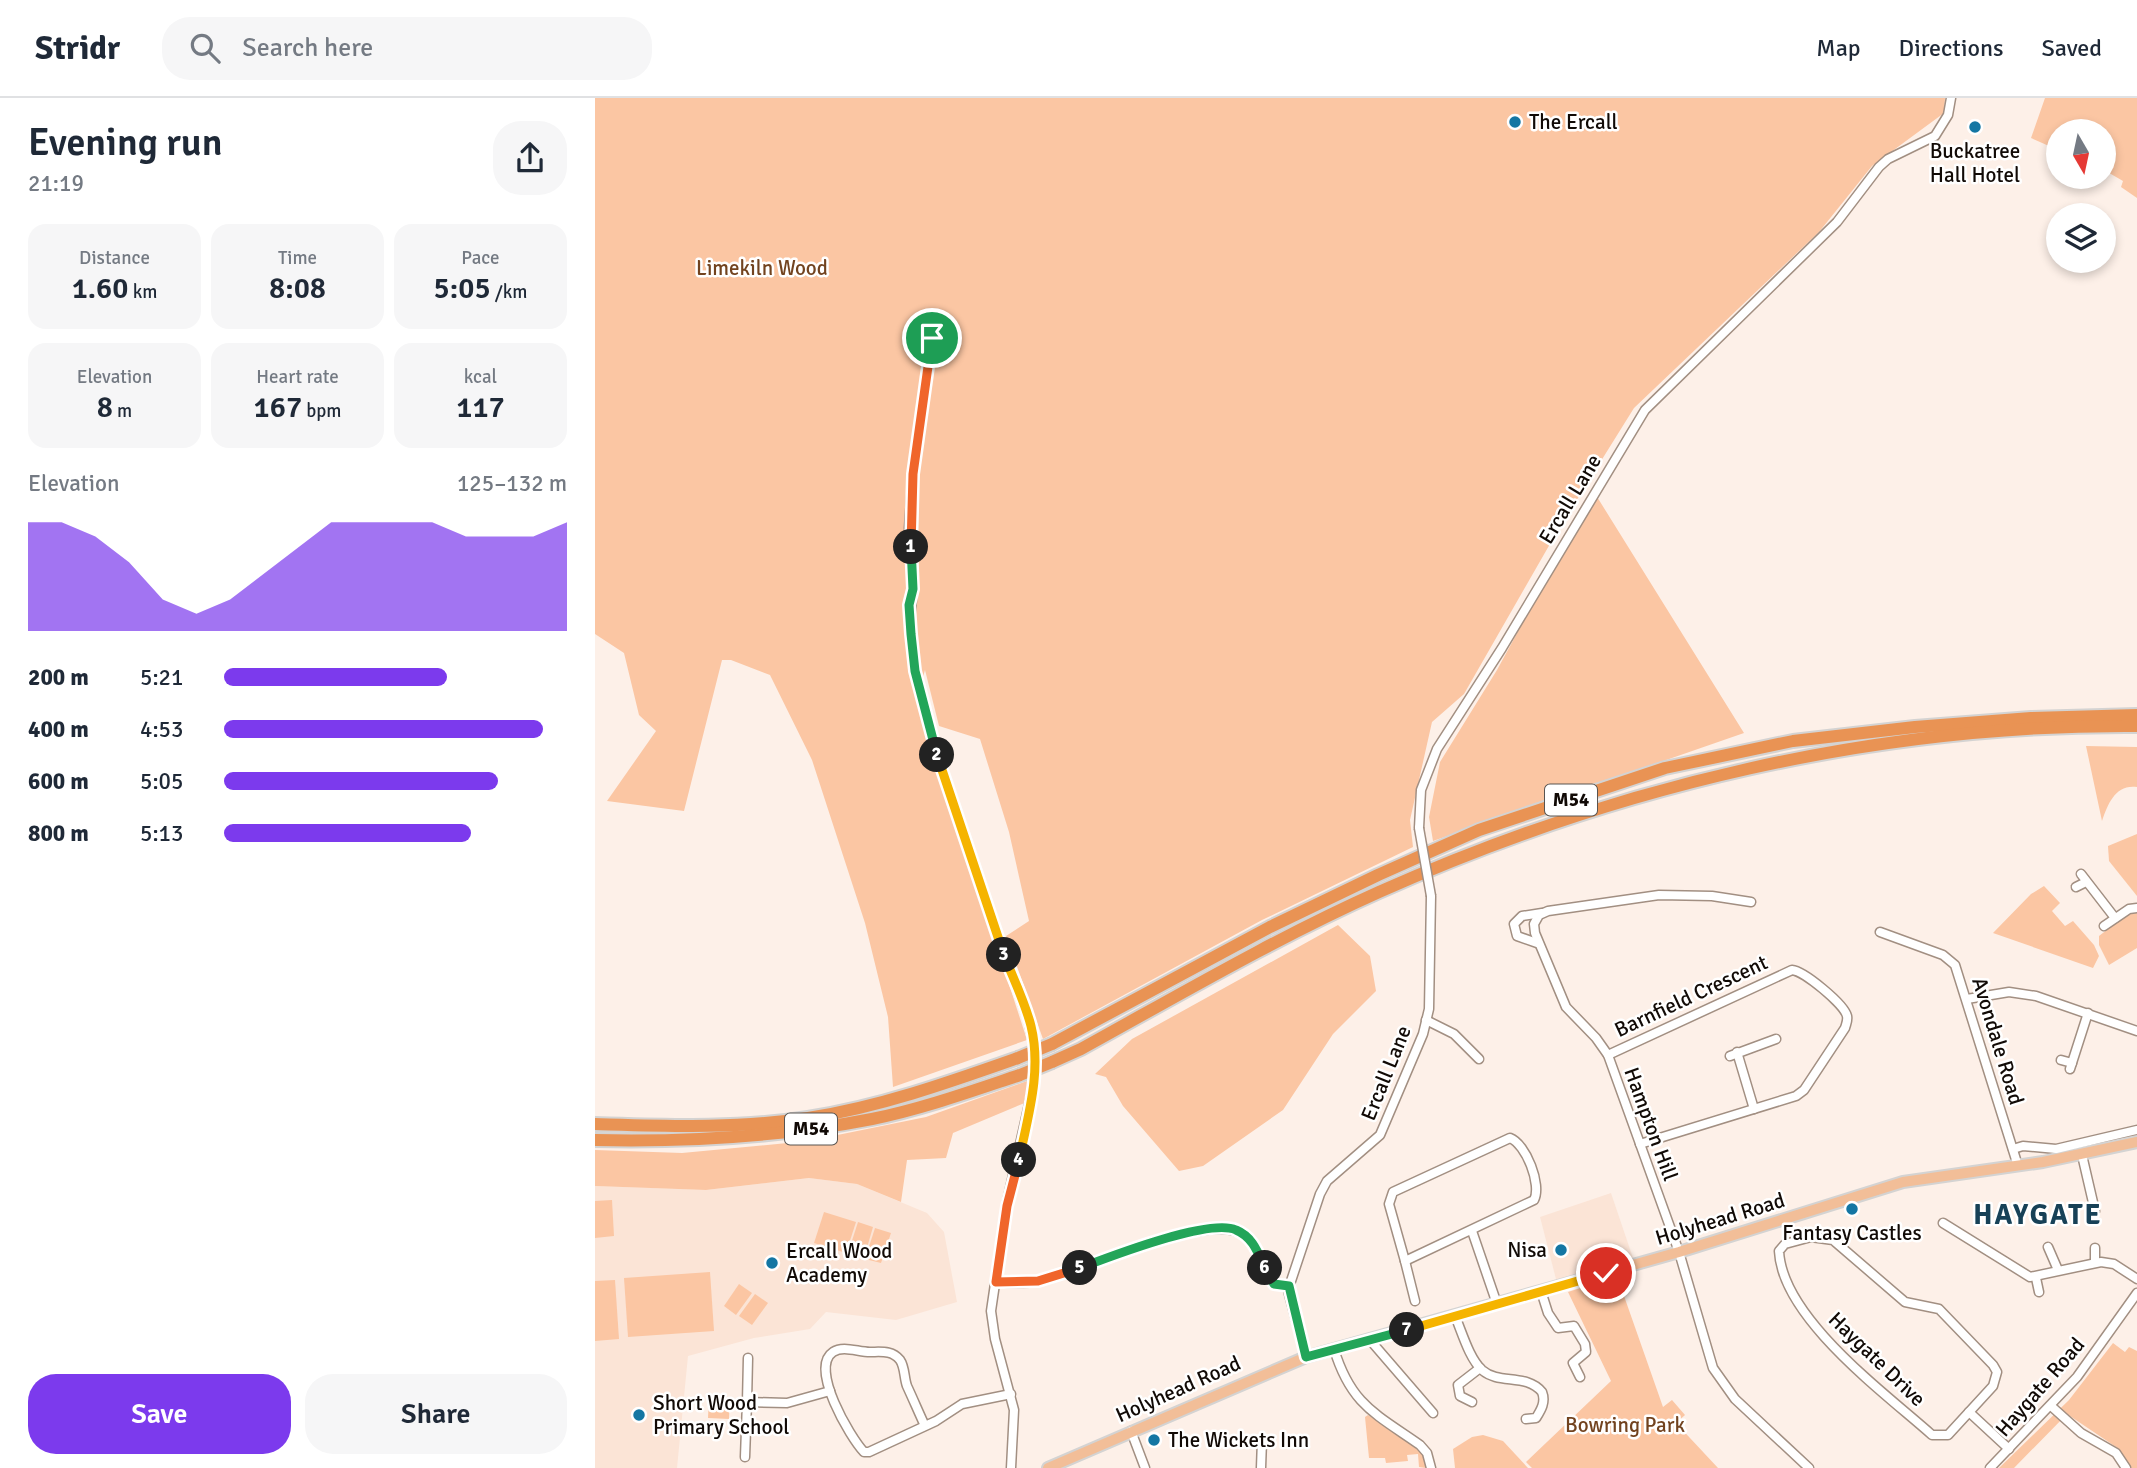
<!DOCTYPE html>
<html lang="en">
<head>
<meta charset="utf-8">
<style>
  :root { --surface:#fff; --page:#f6f6f7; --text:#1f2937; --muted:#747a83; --line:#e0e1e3; --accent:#7c3aed }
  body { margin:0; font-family:Signika,sans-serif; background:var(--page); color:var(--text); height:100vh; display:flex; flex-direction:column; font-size:26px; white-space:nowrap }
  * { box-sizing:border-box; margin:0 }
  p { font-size:23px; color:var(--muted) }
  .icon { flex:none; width:38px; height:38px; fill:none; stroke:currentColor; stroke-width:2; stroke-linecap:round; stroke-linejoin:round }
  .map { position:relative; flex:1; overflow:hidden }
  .panel { display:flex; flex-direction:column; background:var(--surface); width:595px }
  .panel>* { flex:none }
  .needle { width:46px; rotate:171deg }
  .fabs { position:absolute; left:1451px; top:21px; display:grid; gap:14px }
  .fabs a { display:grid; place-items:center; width:70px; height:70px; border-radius:50%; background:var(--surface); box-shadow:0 4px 10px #0003; font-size:35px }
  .pin { position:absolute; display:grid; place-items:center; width:60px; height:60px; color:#fff; margin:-30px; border:4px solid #fff; border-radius:50%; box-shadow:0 2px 7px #0007 }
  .km { position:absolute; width:35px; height:35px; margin:-18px; border-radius:50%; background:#222; color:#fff; font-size:19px; line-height:35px; text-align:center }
  .round { display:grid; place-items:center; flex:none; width:74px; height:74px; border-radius:28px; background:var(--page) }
  .overview { display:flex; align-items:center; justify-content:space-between; height:119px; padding:0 28px }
  h1 { font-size:38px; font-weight:600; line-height:52px }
  .stats { display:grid; grid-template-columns:repeat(3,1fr); gap:10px; height:119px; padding:7px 28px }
  .stats div { display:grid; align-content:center; border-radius:18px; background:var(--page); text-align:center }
  .stats b { font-size:30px; font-weight:600 }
  .stats small { font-size:19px; font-weight:400 }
  .stats p { font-size:19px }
  .chart { height:196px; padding:14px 28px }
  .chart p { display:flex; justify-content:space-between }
  .chart svg { width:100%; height:126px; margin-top:7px; fill:var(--accent); opacity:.7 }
  .cta { display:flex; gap:14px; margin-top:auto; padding:14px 28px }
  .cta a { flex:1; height:80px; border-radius:28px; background:var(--accent); color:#fff; font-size:28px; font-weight:600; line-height:80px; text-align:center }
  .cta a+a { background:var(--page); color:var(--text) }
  ul { padding:0 28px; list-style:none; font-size:23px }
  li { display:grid; grid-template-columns:112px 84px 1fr; align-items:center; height:52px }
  li i { height:18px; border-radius:9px; background:var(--accent) }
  header { display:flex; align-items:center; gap:42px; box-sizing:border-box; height:98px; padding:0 35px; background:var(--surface); border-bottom:2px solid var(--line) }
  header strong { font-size:33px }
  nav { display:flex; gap:38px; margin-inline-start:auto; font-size:24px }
  .search { width:490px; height:63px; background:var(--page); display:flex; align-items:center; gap:18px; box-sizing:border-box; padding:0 24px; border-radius:28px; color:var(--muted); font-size:26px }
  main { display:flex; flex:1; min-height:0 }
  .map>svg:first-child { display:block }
  .built { fill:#fbe4d6 }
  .green { fill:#fbc6a3 }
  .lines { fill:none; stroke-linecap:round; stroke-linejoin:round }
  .minor-casing { stroke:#a28f82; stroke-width:11 }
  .major-casing { stroke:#d4d3d2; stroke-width:14 }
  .highway-casing { stroke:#d4d3d2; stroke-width:16 }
  .minor { stroke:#fff; stroke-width:8 }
  .major { stroke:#f2be98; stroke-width:10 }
  .highway { stroke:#e99354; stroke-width:12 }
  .minor-bridge-casing { stroke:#a28f82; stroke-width:11; stroke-linecap:butt }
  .highway-bridge-casing { stroke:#d4d3d2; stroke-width:16; stroke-linecap:butt }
  .minor-bridge { stroke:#fff; stroke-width:8 }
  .highway-bridge { stroke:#e99354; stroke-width:12 }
  .split-1-casing { stroke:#fff; stroke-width:14 }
  .split-2-casing { stroke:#fff; stroke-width:14 }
  .split-3-casing { stroke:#fff; stroke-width:14 }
  .split-4-casing { stroke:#fff; stroke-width:14 }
  .split-5-casing { stroke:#fff; stroke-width:14 }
  .split-6-casing { stroke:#fff; stroke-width:14 }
  .split-7-casing { stroke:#fff; stroke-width:14 }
  .split-8-casing { stroke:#fff; stroke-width:14 }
  .split-1 { stroke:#f0652b; stroke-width:9 }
  .split-2 { stroke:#22a559; stroke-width:9 }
  .split-3 { stroke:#f5b400; stroke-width:9 }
  .split-4 { stroke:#f5b400; stroke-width:9 }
  .split-5 { stroke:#f0652b; stroke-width:9 }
  .split-6 { stroke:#22a559; stroke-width:9 }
  .split-7 { stroke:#22a559; stroke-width:9 }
  .split-8 { stroke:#f5b400; stroke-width:9 }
  .poi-dot { fill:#1476a3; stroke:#fff; stroke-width:2.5 }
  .labels { text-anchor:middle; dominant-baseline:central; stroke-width:5; stroke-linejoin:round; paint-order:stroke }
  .shield { fill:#fff; stroke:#585451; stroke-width:2 }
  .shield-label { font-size:19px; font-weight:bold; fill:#110a06 }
  .poi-label { font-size:21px; fill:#110a06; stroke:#fff; text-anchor:start }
  .park-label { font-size:21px; fill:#72431f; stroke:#fff }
  .street-label { font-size:21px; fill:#110a06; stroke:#fff }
  .district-label { font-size:28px; font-weight:bold; letter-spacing:2px; fill:#174157; stroke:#fff }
</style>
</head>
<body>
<header>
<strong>Stridr</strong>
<div class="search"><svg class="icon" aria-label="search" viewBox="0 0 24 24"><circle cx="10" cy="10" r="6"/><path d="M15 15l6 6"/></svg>Search here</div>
<nav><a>Map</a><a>Directions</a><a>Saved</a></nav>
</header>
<main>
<section class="panel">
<div class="overview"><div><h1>Evening run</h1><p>21:19</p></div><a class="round"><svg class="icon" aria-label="share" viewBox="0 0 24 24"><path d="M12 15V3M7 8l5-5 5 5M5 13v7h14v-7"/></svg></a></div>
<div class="stats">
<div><p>Distance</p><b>1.60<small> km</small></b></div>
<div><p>Time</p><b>8:08</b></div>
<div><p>Pace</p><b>5:05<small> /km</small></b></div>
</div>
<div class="stats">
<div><p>Elevation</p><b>8<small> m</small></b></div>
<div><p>Heart rate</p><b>167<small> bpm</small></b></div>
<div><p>kcal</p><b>117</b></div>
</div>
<div class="chart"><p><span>Elevation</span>125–132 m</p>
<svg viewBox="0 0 160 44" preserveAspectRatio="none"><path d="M0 44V6L10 6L20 11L30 20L40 33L50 38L60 33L70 24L80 15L90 6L100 6L110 6L120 6L130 11L140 11L150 11L160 6V44z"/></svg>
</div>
<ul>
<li><b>200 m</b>5:21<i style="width:65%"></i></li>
<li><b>400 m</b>4:53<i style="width:93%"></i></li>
<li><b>600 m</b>5:05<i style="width:80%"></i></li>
<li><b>800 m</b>5:13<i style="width:72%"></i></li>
</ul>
<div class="cta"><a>Save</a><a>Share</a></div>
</section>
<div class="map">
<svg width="1542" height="1370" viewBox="0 0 1542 1370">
  <rect width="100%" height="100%" fill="#fdf0e8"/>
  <g class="built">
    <path d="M214 1080 262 1086 332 1115 349 1134 362 1204 301 1222 231 1214 215 1231 159 1240 93 1258 82 1370H0V1088L111 1092Z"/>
    <path d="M1016 1095 1039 1163 962 1185 945 1119Z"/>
  </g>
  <g class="green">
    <path d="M0 0H1350L1349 15 1277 68 1224 134 1039 310 963 432 869 596 837 624 815 722 818 749 667 822 448 941 411 838 434 823 414 734 385 641 344 628 330 572 328 579 318 589 432 942 298 989 293 919 270 825 217 662 175 577 136 562H127L89 713 12 703 61 633 44 617 29 555 0 536Z"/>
    <path d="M1450 0H1542V100L1526 89 1528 83 1509 72 1508 33H1463V52L1436 40Z"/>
    <path d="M999 394 1149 635 838 743 834 719 845 664 902 572Z"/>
    <path d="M1491 648 1542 649V689C1521 686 1513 705 1507 723Z"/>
    <path d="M1542 736V798L1514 763 1513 748Z"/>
    <path d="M1449 788 1465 805 1457 813 1470 828 1478 823 1499 847 1504 858 1498 870 1398 835 1436 796Z"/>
    <path d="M1535 814 1542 815V850L1514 867 1504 847V838Z"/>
    <path d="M743 827 775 858 781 893 738 936 688 1012 608 1068 584 1073 528 1008 511 979 500 976 537 941Z"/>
    <path d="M435 982 432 1004 358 1035 351 1060 312 1062 306 1104 262 1086 214 1080 111 1092 0 1088V1052L87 1055 213 1043 331 1019Z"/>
    <path d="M17 1102 19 1138 0 1140V1103Z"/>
    <path d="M229 1114 261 1124 251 1155 219 1145Z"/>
    <path d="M263 1124 278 1129 269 1160 253 1155Z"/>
    <path d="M280 1130 296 1135 286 1165 270 1161Z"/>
    <path d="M115 1174 119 1233 33 1239 29 1180Z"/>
    <path d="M1022 1178 1068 1309 1077 1302 1090 1317 1081 1325 1123 1370H937L931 1364 1016 1283 973 1194Z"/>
    <path d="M20 1182 24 1241 0 1243V1183Z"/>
    <path d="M144 1186 157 1195 141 1217 129 1208Z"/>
    <path d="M160 1196 173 1205 157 1227 144 1218Z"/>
    <path d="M1518 1245 1530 1254 1534 1249 1542 1253V1370H1533L1524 1351 1472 1316 1419 1370H1404L1474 1302Z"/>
    <path d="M114 1298 135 1299 134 1321 113 1320Z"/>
    <path d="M773 1317 827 1352 831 1370 824 1369 823 1356 812 1357 813 1363 791 1365 790 1360H774L770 1319Z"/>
    <path d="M888 1337 908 1343 933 1370H860L858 1351 877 1339Z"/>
  </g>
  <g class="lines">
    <defs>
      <g id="minor">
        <path d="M337 240 318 376 314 430 318 491 315 521 320 573 341 655 398 827 433 920 438 943 440 980 412 1104 396 1213 400 1241 419 1312 416 1370"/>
        <path d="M824 730 826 692 842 651 907 550 1050 312 1242 124 1284 69 1293 61 1340 38 1353 17 1356 0"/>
        <path d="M1486 776 1520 820"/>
        <path d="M1481 789 1491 784"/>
        <path d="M1156 804 1117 798 1064 797 953 813 944 817 939 826 940 835 971 909 1001 940 1013 957 1084 1154 1118 1270 1140 1301 1214 1370"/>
        <path d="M1509 828 1534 811 1542 810"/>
        <path d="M1285 834 1348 857 1360 867 1423 1068"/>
        <path d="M942 845 922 838 919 826 927 818 947 815"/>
        <path d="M1372 901 1414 894 1441 898 1542 933"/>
        <path d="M831 922 859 936 884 961"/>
        <path d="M1142 954 1159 1011"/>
        <path d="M1013 957 1197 872C1209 873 1249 906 1252 918 1253 923 1251 926 1250 930L1209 992 1201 998 1045 1046"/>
        <path d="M1135 958 1181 941"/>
        <path d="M1466 962 1477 965"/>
        <path d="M1475 971 1493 915"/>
        <path d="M915 1040C931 1046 947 1087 939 1102L810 1163 794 1106 798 1094Z"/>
        <path d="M1418 1051 1428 1048 1461 1051 1542 1032"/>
        <path d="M1487 1057 1500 1113"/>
        <path d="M1348 1125 1435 1179 1506 1164 1519 1166 1542 1181"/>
        <path d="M877 1133 902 1206"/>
        <path d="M1216 1139 1238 1142 1310 1204 1344 1211 1398 1267 1402 1274 1398 1288 1353 1337H1337C1290 1295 1187 1220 1184 1153L1190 1146Z"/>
        <path d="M1453 1149 1463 1172"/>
        <path d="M810 1163 820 1203"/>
        <path d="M1500 1164V1150"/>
        <path d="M1441 1180 1444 1194"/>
        <path d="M401 1184C415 1185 430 1186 444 1183 486 1174 614 1112 649 1137 663 1147 668 1168 676 1183L694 1188"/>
        <path d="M946 1193 953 1215 963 1230 979 1228 990 1246 991 1254 978 1265 985 1279"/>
        <path d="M860 1218C867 1234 874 1260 887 1272 904 1287 931 1275 947 1294 951 1304 946 1312 941 1320L931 1321"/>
        <path d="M775 1242 838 1315"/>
        <path d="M739 1251C756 1307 781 1316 825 1347L832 1355 836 1370"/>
        <path d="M711 1259 693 1192 725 1096 732 1083 785 1037 828 936 834 911 836 798"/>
        <path d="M152 1304 153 1260"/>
        <path d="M877 1304 865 1298 863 1287 885 1270"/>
        <path d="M1456 1308 1486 1335 1521 1355 1531 1370"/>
        <path d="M1374 1314 1414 1351"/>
        <path d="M330 1328C324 1315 318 1301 312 1288 309 1280 310 1269 305 1262 297 1252 286 1254 275 1254 263 1254 248 1247 238 1254 214 1270 255 1339 269 1354H274L341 1323 367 1306 416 1296"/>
        <path d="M536 1333 550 1370"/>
        <path d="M150 1359 152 1304 192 1305 235 1293"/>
        <path d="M666 1370 667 1342"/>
        <path d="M1395 1370 1482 1279 1542 1195"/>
      </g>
      <path id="major" d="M453 1370 711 1259 1084 1154 1308 1084 1448 1064 1542 1044"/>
      <g id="highway">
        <path d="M457 946 675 829 783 777 884 732 1070 670 1198 643 1320 629 1436 620 1542 617"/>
        <path d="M457 964 486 951C584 897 681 840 784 794 1021 688 1282 626 1542 628"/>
        <path d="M0 1026C71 1028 142 1031 213 1020 285 1009 355 984 423 960"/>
        <path d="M0 1042C93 1044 185 1039 277 1021 327 1011 377 993 425 977"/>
      </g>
    </defs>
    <use href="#minor" class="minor-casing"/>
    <use href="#major" class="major-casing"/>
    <use href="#highway" class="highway-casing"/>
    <use href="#minor" class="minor"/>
    <use href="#major" class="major"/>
    <use href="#highway" class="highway"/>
    <defs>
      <path id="minor-bridge" d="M824 730 836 798"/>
      <g id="highway-bridge">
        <path d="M423 960 457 946"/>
        <path d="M425 977 457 964"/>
      </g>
    </defs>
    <use href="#minor-bridge" class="minor-bridge-casing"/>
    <use href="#highway-bridge" class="highway-bridge-casing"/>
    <use href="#minor-bridge" class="minor-bridge"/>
    <use href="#highway-bridge" class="highway-bridge"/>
  </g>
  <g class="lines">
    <defs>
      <path id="split-1" d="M316 449 318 376 337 240"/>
      <path id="split-2" d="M316 449 318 491 314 507 316 536 320 573 342 657"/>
      <path id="split-3" d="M342 657 409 857"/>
      <path id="split-4" d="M409 857C418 880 430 904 436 928 447 973 433 1018 424 1062"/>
      <path id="split-5" d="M424 1062 412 1108 401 1184 443 1183 485 1170"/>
      <path id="split-6" d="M485 1170C514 1159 614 1120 641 1132 658 1139 663 1155 670 1170"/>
      <path id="split-7" d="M670 1170 679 1186 694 1188 711 1259 812 1232"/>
      <path id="split-8" d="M812 1232 1011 1175"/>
    </defs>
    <use href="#split-1" class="split-1-casing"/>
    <use href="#split-2" class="split-2-casing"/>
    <use href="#split-3" class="split-3-casing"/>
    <use href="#split-4" class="split-4-casing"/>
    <use href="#split-5" class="split-5-casing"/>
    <use href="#split-6" class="split-6-casing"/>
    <use href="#split-7" class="split-7-casing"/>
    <use href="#split-8" class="split-8-casing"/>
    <use href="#split-1" class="split-1"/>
    <use href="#split-2" class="split-2"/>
    <use href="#split-3" class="split-3"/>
    <use href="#split-4" class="split-4"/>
    <use href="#split-5" class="split-5"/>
    <use href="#split-6" class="split-6"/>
    <use href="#split-7" class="split-7"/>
    <use href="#split-8" class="split-8"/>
  </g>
  <g class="poi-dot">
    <circle cx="920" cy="24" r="7"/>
    <circle cx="1380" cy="29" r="7"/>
    <circle cx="1257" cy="1111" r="7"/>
    <circle cx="966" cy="1152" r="7"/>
    <circle cx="177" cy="1165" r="7"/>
    <circle cx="44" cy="1317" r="7"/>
    <circle cx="559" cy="1342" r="7"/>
  </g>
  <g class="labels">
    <g class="shield">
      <rect x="950" y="686.5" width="52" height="31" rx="5"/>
      <rect x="190" y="1015.5" width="52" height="31" rx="5"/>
    </g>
    <g class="shield-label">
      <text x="976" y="702">M54</text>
      <text x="216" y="1031">M54</text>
    </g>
    <g class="poi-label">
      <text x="934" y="24">The Ercall</text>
      <text x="1380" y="53" text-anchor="middle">Buckatree<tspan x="1380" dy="24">Hall Hotel</tspan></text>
      <text x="1257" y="1135" text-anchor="middle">Fantasy Castles</text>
      <text x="952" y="1152" text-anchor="end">Nisa</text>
      <text x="191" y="1153">Ercall Wood<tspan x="191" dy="24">Academy</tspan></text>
      <text x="58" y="1305">Short Wood<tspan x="58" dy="24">Primary School</tspan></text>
      <text x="573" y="1342">The Wickets Inn</text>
    </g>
    <g class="park-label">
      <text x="167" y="170">Limekiln Wood</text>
      <text x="1030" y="1327">Bowring Park</text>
    </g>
    <g class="street-label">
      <text transform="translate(975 401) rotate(-59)">Ercall Lane</text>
      <text transform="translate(1096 898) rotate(-25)">Barnfield Crescent</text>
      <text transform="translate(1403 943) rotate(73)">Avondale Road</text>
      <text transform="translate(791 975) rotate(-68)">Ercall Lane</text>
      <text transform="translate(1056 1026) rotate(70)">Hampton Hill</text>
      <text transform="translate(1125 1121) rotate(-17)">Holyhead Road</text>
      <text transform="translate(1282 1261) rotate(44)">Haygate Drive</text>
      <text transform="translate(1445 1289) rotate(-49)">Haygate Road</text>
      <text transform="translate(583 1291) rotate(-24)">Holyhead Road</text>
    </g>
    <g class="district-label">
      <text x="1443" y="1117">HAYGATE</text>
    </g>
  </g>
</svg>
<div class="fabs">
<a><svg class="needle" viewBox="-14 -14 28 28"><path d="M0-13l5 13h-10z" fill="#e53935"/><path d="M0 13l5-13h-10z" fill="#747a83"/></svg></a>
<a><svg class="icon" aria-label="layers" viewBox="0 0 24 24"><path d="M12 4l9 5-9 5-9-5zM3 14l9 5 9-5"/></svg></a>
</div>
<div class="pin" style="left:337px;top:240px;background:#1e9e55"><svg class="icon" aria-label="arrive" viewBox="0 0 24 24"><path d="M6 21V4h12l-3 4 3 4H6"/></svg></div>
<div class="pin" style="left:1011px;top:1175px;background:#d93025"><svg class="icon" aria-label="check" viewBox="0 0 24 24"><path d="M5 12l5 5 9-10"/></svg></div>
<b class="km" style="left:316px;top:449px">1</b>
<b class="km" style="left:342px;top:657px">2</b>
<b class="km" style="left:409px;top:857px">3</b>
<b class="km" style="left:424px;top:1062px">4</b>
<b class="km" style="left:485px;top:1170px">5</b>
<b class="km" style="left:670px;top:1170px">6</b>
<b class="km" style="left:812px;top:1232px">7</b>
</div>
</main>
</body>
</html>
